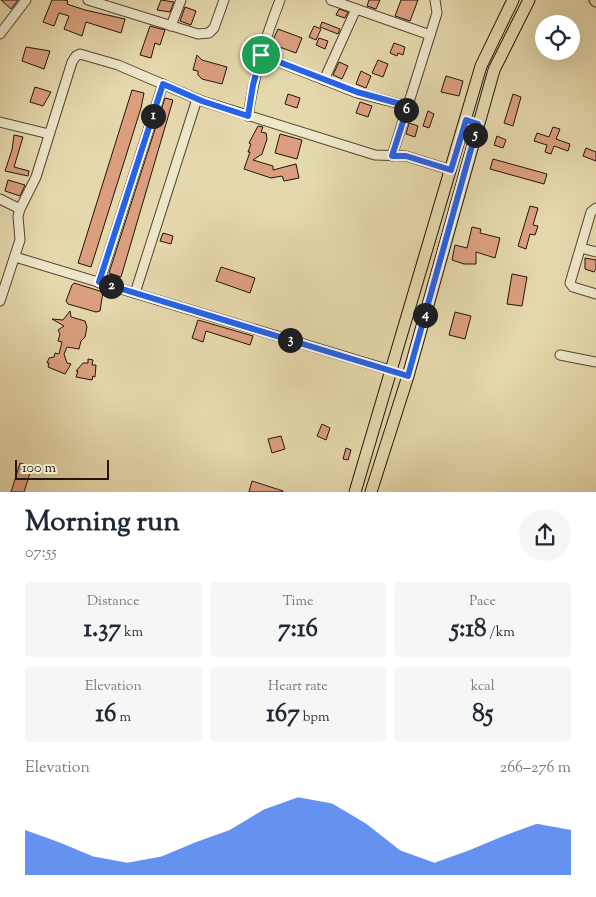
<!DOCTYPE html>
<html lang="en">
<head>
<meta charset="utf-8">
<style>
  :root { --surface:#fff; --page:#f6f6f7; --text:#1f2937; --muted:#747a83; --accent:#2563eb }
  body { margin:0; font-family:"Sorts Mill Goudy",serif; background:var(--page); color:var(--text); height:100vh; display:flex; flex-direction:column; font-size:19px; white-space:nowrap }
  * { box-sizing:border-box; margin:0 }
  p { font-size:16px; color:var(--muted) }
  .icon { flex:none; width:28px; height:28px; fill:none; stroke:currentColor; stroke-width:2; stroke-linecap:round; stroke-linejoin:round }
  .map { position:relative; height:492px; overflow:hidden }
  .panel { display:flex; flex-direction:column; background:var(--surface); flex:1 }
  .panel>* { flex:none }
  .buttons { position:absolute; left:535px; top:15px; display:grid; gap:10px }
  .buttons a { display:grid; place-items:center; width:45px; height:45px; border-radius:50%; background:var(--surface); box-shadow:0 5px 20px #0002; font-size:25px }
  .scale { position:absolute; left:15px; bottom:12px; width:94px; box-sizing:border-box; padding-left:5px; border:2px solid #23140c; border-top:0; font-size:14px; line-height:18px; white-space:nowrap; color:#23140c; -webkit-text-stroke:4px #eee6c9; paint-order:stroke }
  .pin { position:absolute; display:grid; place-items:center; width:42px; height:42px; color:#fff; margin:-21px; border:2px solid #fff; border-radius:50%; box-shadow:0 1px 5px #0007 }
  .km { position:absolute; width:25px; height:25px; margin:-12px; border-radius:50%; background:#222; color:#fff; font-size:14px; line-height:25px; text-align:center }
  .round { display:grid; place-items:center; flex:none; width:52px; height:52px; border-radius:26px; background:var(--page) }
  .head { display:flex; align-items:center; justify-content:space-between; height:85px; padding:0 25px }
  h1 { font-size:28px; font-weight:800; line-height:38px }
  .stats { display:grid; grid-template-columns:repeat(3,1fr); gap:8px; height:85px; padding:5px 25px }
  .stats div { display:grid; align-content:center; border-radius:5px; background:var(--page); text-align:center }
  .stats b { font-size:25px; font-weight:800 }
  .stats small { font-size:14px; font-weight:400 }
  .stats p { font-size:14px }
  .chart { height:140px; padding:10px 25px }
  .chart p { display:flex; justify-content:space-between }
  .chart svg { width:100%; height:90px; margin-top:5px; fill:var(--accent); opacity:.7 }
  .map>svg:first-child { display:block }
  .building { fill:#db9f7f; stroke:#23140c }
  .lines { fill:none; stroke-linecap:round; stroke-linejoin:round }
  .minor-casing { stroke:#544534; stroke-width:11 }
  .major-casing { stroke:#23140c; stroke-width:13 }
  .minor { stroke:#eee6c9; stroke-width:9 }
  .major { stroke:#e5d8ac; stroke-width:11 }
  .route-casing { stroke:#fff; stroke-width:10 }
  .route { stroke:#2563eb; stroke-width:6 }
</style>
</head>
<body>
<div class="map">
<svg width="596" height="492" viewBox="0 0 596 492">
  <rect width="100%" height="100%" fill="#e5d8ac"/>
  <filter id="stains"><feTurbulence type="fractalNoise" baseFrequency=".004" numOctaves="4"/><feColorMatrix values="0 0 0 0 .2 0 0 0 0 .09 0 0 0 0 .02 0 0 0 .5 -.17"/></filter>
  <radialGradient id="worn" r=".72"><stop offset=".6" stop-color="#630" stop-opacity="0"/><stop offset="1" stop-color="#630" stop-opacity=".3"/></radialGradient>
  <g class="building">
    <path d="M1 0H18L11 9Z"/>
    <path d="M52 0H64L68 1 67 4 85 10 125 19 121 33 86 22 82 36 64 29 69 16 59 13 54 26 43 22Z"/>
    <path d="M161 0 174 2 170 12 157 10Z"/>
    <path d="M369 0H380L376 9 367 6Z"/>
    <path d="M401 0H418L410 21 395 16Z"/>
    <path d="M185 7 196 11 191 25 180 21Z"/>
    <path d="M339 9 348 12 345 18 336 15Z"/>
    <path d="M322 22 340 29 338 34 320 27Z"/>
    <path d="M150 26 165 30 160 45 155 43 151 58 140 55Z"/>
    <path d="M314 26 321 29 316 40 309 37Z"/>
    <path d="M278 29 302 38 296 53 271 44Z"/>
    <path d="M319 38 328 41 325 49 316 45Z"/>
    <path d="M394 43 405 47 403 55 398 53 397 56 390 53Z"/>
    <path d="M26 47 50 51 44 69 22 61Z"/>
    <path d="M197 55 202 60 227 67 222 84 202 79 198 75V71L193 70Z"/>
    <path d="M378 60 388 64 383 77 372 73Z"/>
    <path d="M339 62 348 66 342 79 333 75Z"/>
    <path d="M361 71 371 76 366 88 356 84Z"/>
    <path d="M446 76 463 81 459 96 441 92Z"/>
    <path d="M35 87 51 92 43 106 30 102Z"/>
    <path d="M132 90 144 93 141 108 91 267 78 263Z"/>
    <path d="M288 94 300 98 297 108 285 104Z"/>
    <path d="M513 94 521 97 513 126 504 123Z"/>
    <path d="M165 98 173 100 121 277 109 273Z"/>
    <path d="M360 102 372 106 368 117 356 113Z"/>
    <path d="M428 111 434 114 429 128 423 126Z"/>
    <path d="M409 123 418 126 415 137 406 134Z"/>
    <path d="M258 126 263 127 261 132 266 133 267 139 262 154 253 160 273 166V170L296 164 299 178 284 181 282 176 271 178 244 169 250 152H248L251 144 249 143Z"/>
    <path d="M553 127 560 129 556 139 570 144 568 151 554 146 551 154 545 152 547 145 534 141 537 133 549 137Z"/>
    <path d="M280 134 302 140 297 159 275 153Z"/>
    <path d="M14 135 23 137 14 167 29 171 28 176 5 171 12 150Z"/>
    <path d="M497 136 506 140 503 148 494 145Z"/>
    <path d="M586 148 596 152V161L583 156Z"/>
    <path d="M493 159 547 174 544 184 490 169Z"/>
    <path d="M8 180 25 185 20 196 5 191Z"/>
    <path d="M530 206 538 208 533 225 538 226 535 235 530 234 526 249 518 246Z"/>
    <path d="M472 227 481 229 480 233 500 238 495 258 476 252V264H464L452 260 455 245 467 248Z"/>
    <path d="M163 233 173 236 171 244 160 241Z"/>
    <path d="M585 258 596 260V269L594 272 585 269Z"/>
    <path d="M221 267 255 278 250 293 216 281Z"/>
    <path d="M512 274 527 277 522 306 507 304Z"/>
    <path d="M74 283 103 292 100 311 96 312 68 304 66 301 72 285Z"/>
    <path d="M70 311 71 317 85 321 87 327 85 337 81 341 79 349 67 347 64 354 67 363 71 364 65 374 48 367 49 363H47L49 358 54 357 55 353 59 354 62 342 58 341 60 334 58 330 64 326 52 319 63 320Z"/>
    <path d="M455 312 471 316 465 339 449 335Z"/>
    <path d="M198 320 253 336 250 345 206 331 203 342 192 338Z"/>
    <path d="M88 359 93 360 92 365H96L95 377 93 376 92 380 76 377 78 371H76L83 363H88Z"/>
    <path d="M322 424 330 428 326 440 317 436Z"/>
    <path d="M281 436 285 449 272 453 268 439Z"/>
    <path d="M346 448 351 450 348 460 343 459Z"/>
    <path d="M20 463 32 467 24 492H11Z"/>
    <path d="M252 481 283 491V492H249Z"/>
  </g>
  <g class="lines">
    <defs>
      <g id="minor">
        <path d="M88 0 198 34 209 33 214 28 224 0"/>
        <path d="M331 0 430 35"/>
        <path d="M171 26 181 0"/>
        <path d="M0 34 26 0"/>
        <path d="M261 55 357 93 408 106"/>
        <path d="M324 80 356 9"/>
        <path d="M248 116C254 75 265 38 280 0"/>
        <path d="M0 122 49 134"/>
        <path d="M392 156 437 13 435 0"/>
        <path d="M0 199 20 209"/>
        <path d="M596 208 591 212 570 283 573 287 596 294"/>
        <path d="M581 248 596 252"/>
        <path d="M15 257 393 371"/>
        <path d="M99 283 163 84"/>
        <path d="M135 293 197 99"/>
        <path d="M0 301 20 240 18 216 20 209 36 177 72 62 76 56 80 54 118 65 202 101 375 155 406 156 451 170"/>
        <path d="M560 355 596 362"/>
      </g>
      <g id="major">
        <path d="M595 0 596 1"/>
        <path d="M355 492 481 66 513 0"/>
        <path d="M371 492 408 376 494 70 529 0"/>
      </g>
    </defs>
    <use href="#minor" class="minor-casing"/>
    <use href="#major" class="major-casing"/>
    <use href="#minor" class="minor"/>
    <use href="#major" class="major"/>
  </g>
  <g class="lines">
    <defs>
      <path id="route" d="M261 55 357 92 408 106 392 156H406L451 170 466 120 478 124 408 376 99 282 163 84 202 101 248 116 253 85Z"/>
    </defs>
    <use href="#route" class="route-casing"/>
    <use href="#route" class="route"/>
  </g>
  <rect width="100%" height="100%" filter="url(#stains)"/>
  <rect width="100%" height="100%" fill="url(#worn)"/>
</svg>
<div class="buttons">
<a><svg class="icon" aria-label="locate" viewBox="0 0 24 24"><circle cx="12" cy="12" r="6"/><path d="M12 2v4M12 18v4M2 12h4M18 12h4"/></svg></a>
</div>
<div class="scale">100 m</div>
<div class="pin" style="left:261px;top:55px;background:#1e9e55"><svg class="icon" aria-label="arrive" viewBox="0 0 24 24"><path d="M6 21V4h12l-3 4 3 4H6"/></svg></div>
<b class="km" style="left:153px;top:116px">1</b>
<b class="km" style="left:111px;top:286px">2</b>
<b class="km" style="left:290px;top:340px">3</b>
<b class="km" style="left:425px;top:315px">4</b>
<b class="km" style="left:475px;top:135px">5</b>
<b class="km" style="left:406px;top:110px">6</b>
</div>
<section class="panel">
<div class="head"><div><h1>Morning run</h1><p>07:55</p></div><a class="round"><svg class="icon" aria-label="share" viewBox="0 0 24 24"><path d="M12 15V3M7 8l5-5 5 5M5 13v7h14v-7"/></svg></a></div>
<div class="stats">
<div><p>Distance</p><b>1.37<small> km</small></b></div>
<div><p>Time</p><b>7:16</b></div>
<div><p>Pace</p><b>5:18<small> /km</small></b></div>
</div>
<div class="stats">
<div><p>Elevation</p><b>16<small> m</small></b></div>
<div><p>Heart rate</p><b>167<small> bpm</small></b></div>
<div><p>kcal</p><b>85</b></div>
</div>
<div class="chart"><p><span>Elevation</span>266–276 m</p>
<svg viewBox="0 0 160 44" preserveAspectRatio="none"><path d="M0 44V22L10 28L20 35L30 38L40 35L50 28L60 22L70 12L80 6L90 9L100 19L110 32L120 38L130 32L140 25L150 19L160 22V44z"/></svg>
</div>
</section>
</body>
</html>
